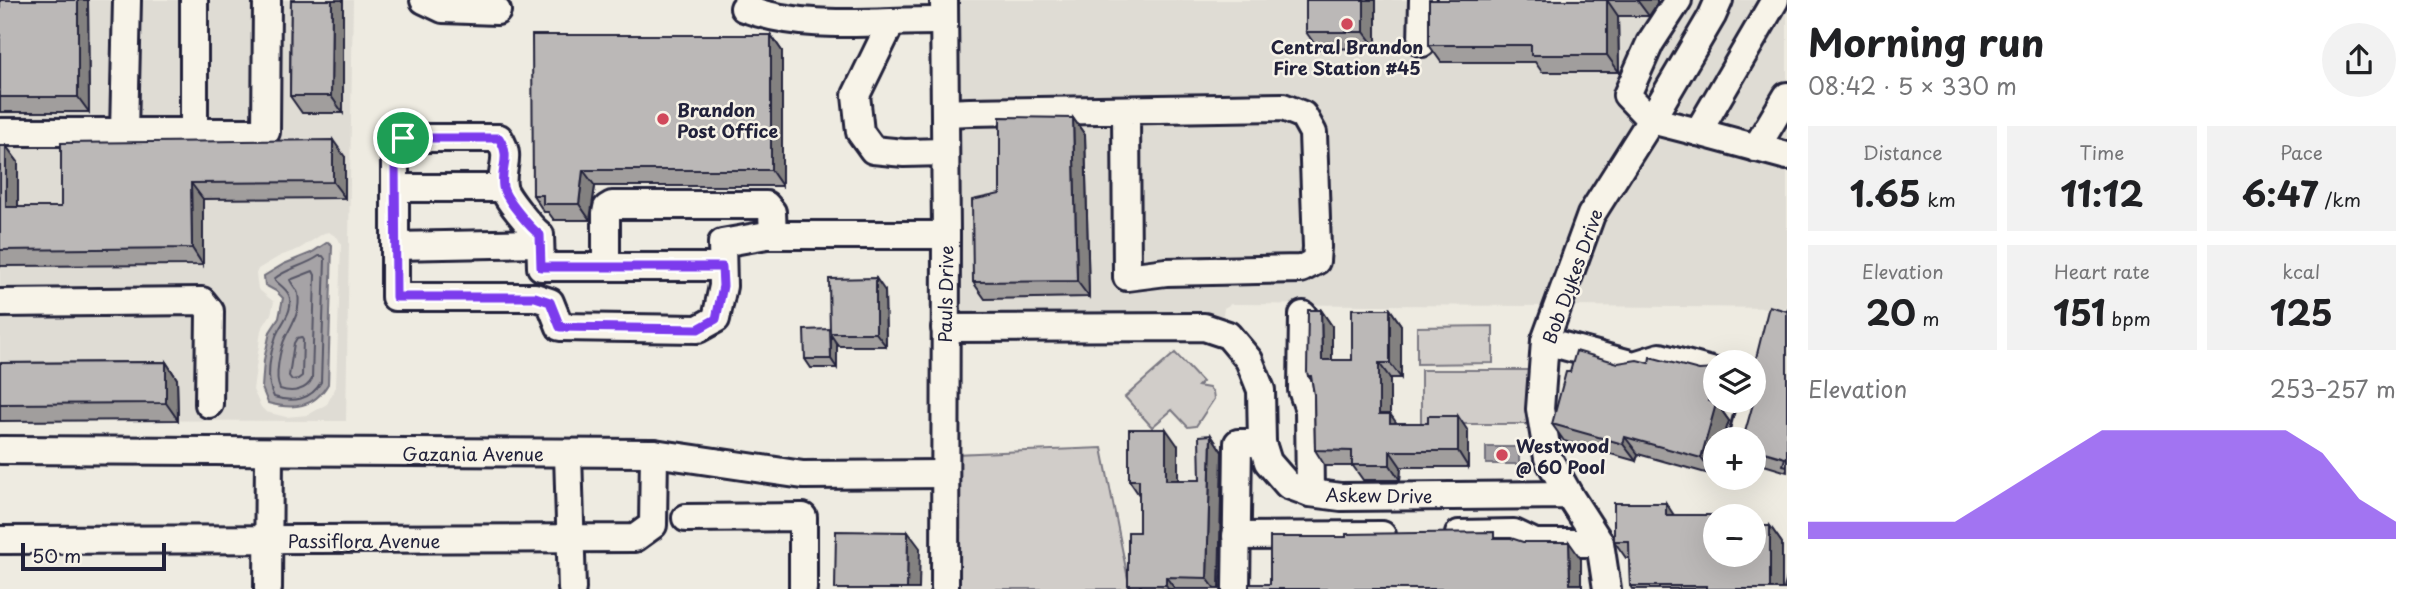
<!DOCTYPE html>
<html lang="en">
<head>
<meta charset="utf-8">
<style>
  :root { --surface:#fff; --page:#f2f2f2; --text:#202124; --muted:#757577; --accent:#7c3aed }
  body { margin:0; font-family:"Playpen Sans",sans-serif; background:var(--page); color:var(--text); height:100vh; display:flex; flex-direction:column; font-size:26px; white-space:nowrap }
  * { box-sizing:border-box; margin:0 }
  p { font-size:23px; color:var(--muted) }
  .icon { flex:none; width:38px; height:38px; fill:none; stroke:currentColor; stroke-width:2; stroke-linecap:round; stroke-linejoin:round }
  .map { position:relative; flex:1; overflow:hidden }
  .drawer { display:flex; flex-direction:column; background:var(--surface); width:630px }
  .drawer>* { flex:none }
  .controls { position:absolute; left:1703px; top:350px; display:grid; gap:14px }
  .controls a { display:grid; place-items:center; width:63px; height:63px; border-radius:50%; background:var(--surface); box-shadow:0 7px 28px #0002; font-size:35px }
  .scale { position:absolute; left:21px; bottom:18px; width:145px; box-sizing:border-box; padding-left:7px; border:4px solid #22223b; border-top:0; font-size:19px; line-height:24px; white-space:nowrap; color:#22223b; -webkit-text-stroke:5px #f7f3e8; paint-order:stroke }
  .pin { position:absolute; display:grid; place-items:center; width:60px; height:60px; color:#fff; margin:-30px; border:4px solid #fff; border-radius:50%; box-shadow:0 2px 7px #0007 }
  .round { display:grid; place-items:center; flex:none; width:74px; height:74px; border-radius:37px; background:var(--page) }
  .headline { display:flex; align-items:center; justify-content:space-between; height:119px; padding:0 21px }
  h1 { font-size:38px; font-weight:700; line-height:52px }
  .metrics { display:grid; grid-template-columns:repeat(3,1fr); gap:10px; height:119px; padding:7px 21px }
  .metrics div { display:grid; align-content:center; border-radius:0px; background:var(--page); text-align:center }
  .metrics b { font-size:35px; font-weight:700 }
  .metrics small { font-size:19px; font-weight:400 }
  .metrics p { font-size:19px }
  .chart { height:196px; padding:14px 21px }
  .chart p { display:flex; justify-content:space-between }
  .chart svg { width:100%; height:126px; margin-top:7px; fill:var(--accent); opacity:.7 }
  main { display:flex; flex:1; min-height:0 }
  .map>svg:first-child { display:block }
  .built { fill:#dfdcd4; fill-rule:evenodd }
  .green { fill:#d1cdc9; stroke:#7a7882; stroke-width:2 }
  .water { fill:#a6a3a6; stroke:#716f7b; stroke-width:2 }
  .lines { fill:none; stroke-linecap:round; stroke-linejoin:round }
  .shore { stroke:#575666; stroke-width:2 }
  .minor-casing { stroke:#22223b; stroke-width:32 }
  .minor { stroke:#f7f3e8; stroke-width:26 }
  .wall { fill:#a19e9d; stroke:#22223b; stroke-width:2 }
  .shaded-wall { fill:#838180; stroke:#22223b; stroke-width:2 }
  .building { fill:#bbb8b7; stroke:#22223b; stroke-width:2 }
  .route-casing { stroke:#fff; stroke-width:14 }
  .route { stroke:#7c3aed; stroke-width:9 }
  .poi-dot { fill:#d1495b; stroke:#f7f3e8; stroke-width:2.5 }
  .labels { text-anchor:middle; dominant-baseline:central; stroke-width:5; stroke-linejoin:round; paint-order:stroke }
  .poi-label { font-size:18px; font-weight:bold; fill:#22223b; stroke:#f7f3e8; text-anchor:start }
  .street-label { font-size:18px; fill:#22223b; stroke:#f7f3e8 }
</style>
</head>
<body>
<main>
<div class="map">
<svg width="1787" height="589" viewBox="0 0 1787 589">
  <rect width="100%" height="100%" fill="#eeebe1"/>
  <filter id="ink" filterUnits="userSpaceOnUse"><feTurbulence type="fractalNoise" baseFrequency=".0143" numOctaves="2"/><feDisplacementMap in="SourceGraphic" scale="14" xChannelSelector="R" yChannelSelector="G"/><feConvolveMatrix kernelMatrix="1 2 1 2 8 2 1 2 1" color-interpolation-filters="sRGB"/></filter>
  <g filter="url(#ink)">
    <g class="built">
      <path d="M0 0H353L346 421 0 420ZM329 232 338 238 341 245 336 387 327 404 308 415 286 417 266 412 261 407 253 390 261 330 271 314 274 302 258 289 256 274 258 269 280 256 299 249 324 233Z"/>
      <path d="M954 0H1707L1547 306 1231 304 1224 308 1223 315H955Z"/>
      <path d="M1729 0H1787V308L1569 306 1600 220Z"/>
    </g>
    <g class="green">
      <path d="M1493 326V363L1417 364V327Z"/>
      <path d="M1175 353 1202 382 1198 386 1209 388 1213 392 1214 399 1196 426 1188 427 1172 410 1152 427 1125 397Z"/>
      <rect x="1421" y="370" width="107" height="54"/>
      <path d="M1102 448 1130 589H955L954 454Z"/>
    </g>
    <g class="water">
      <path d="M328 242 332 245 328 384C314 408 293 410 268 403L262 388 264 360 270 332 279 318 283 298 276 291 265 285 264 276 284 264 311 253Z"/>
      <rect x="1486" y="447" width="33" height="17"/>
    </g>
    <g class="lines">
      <g class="shore">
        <path d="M319 256H323L325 259 321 382C311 400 293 403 274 397 265 380 270 354 276 336 280 324 295 311 289 295 286 288 278 284 274 279 287 268 305 266 319 256Z"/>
        <path d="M313 271 315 275 312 379C306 391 292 393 280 389 274 377 280 348 286 336 293 323 301 310 298 294 297 289 292 285 290 280Z"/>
        <path d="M301 337 303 340 302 376 298 379 292 380 289 376 294 343 297 338Z"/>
      </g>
      <defs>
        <g id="minor">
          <path d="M424 0 443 9 497 11"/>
          <path d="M944 0 946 235 945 589"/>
          <path d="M1678 0 1650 43 1627 95 1651 120 1698 132 1775 0"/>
          <path d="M744 8C808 32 878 20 944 21"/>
          <path d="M891 23 856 95 860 132 873 150 904 153 945 152"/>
          <path d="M1422 43 1423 0"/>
          <path d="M945 113 970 112 1283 107 1303 115 1313 133 1317 247 1316 261 1301 269 1166 272 1127 277 1126 110"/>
          <path d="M0 132H266L267 0"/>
          <path d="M124 132 127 0"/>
          <path d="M194 132V0"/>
          <path d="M1698 132 1787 156"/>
          <path d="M1756 148 1787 96"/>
          <path d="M395 188H503"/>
          <path d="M395 246 540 243"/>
          <path d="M606 267V213L607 208 612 205H766L772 212 773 235"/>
          <path d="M722 267H541L540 235C531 228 505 197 503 187 500 167 512 158 499 138H403L395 156V297H535L550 302 560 327 698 329 716 319 723 286 722 243 767 235H946"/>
          <path d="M0 303 202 301 210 311 209 404"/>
          <path d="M1303 315 1302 390 1309 410 1310 493"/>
          <path d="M945 328 1204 327 1228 335 1249 360 1261 390 1262 443 1268 462 1288 485 1310 493 1341 497 1569 495 1600 543 1607 589"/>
          <path d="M1545 341 1634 365 1660 357 1715 372"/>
          <path d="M1742 439 1752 401"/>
          <path d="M0 450 654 453 803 475 944 474"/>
          <path d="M568 454 572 589"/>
          <path d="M1569 495 1548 458 1540 409 1545 341 1591 215 1651 120 1712 16 1719 0"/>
          <path d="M686 518 803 517V589"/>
          <path d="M1459 534 1514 533 1535 543H1600"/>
          <path d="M1236 536 1382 535"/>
          <path d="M0 540 635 538 653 525 654 453"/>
          <path d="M268 589 269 452"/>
          <path d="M1236 589 1238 443H1262"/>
        </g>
      </defs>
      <use href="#minor" class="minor-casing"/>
      <use href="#minor" class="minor"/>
    </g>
    <g class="wall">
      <path d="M0 0H88L89 112H0Z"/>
      <path d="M291 0H343V113H302L290 96Z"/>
      <path d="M1376 0V48L1318 49 1306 32Z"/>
      <path d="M1429 0H1657V4L1649 16H1618L1619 72H1542L1535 62H1441L1429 45Z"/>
      <path d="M771 35 782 51V186H595L590 220H554L548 212H544L533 195Z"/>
      <path d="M1073 118 1085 135 1089 297 985 299 973 282 1000 194Z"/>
      <path d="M61 143 345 157V198L203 199V265L0 266V146H6L18 162V207H61Z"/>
      <path d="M885 291 886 346H839L837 344V368H811L805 359 830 329Z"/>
      <path d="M1390 309 1401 325V378H1390V414L1396 423 1468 431V467H1401L1400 480H1363L1353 466H1325L1315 450 1314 394 1312 381 1308 376 1321 310 1332 326V360H1352Z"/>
      <path d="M1787 311V472L1754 462V439L1760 381 1754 371V366Z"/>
      <path d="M166 362 177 379 178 420 0 421V363Z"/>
      <path d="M1722 411 1729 421 1715 439V470L1713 475 1638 454 1636 461 1564 441 1552 424Z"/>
      <path d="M1211 435 1222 452 1219 589H1131L1128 585 1139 532V495L1129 480 1178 446V480H1200Z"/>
      <path d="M1674 515 1715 555 1770 526 1782 543V589H1632L1630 586 1629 558H1626L1614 541Z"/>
    </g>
    <g class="shaded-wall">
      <path d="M78 0H88L89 112 78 97Z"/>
      <path d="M332 0H343V113L331 96Z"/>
      <path d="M1364 0H1376V48L1364 32Z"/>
      <path d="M1607 0 1618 16 1619 72 1607 55Z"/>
      <path d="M1637 0H1657V4L1649 16Z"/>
      <path d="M771 35 782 51V186L771 170Z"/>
      <path d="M1073 118 1085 135 1089 297 1077 281Z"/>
      <path d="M333 140 345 157V198L333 182Z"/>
      <path d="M6 146 18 162V223L6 207Z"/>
      <path d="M583 170 595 186 590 220 579 204Z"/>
      <path d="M191 183 203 199V265L192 248Z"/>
      <path d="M876 278 885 291 886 346 876 333Z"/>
      <path d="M1390 309 1401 325V378L1390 363Z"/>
      <path d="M1321 310 1332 326V375L1322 360Z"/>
      <path d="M831 335 837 344V368L831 359Z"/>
      <path d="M166 362 177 379 178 420 166 403Z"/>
      <path d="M1379 363 1390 378V429L1379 414Z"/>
      <path d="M1715 373V401H1725L1722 411 1729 421 1723 439H1715V470L1713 475 1701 458 1708 401Z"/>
      <path d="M1390 414 1401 429 1390 423Z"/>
      <path d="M1458 416 1468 431V467L1458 451Z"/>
      <path d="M1166 429 1178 446V497L1166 480Z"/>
      <path d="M1211 435 1222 452 1219 589H1215L1207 578Z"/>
      <path d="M1625 437 1638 454 1636 461 1623 444Z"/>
      <path d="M1390 451 1401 467 1400 480 1390 465Z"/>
      <path d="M1666 503 1677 520 1666 515Z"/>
      <path d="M1770 526 1782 543V589H1770Z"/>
      <path d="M908 532 920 548 919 589H907Z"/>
      <path d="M1569 542 1581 559V589L1570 584Z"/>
      <path d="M1166 577 1175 589H1169L1166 585Z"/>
    </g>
    <g class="building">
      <rect x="0" y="0" width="78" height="97"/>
      <path d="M291 0H332L331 96H290Z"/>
      <rect x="1306" y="0" width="58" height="32"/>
      <path d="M1429 0H1607V55H1531V45H1429Z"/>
      <path d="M532 35H771V170H583L579 204H543V195H533Z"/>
      <path d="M1000 117 1073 118 1077 281 973 282 972 200 1000 194Z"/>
      <path d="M333 140V182L191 183 192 248 0 250V146H6V207H61V143Z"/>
      <path d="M876 278V333H830L829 279Z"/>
      <path d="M1769 306 1787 311V466L1783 465 1785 458 1754 449V439H1743L1762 372 1754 370V366Z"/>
      <path d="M1352 309H1390V363H1379V414H1390V423H1428V416H1458V451H1390V465H1352V451L1315 450 1314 394 1311 376H1308L1307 372 1308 310H1321L1322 360H1352Z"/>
      <path d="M830 329 831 359H805L804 330Z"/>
      <path d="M1576 351 1618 363 1637 360 1649 363 1650 357 1699 370 1715 369V373L1708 401 1716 404 1701 458 1625 437 1623 444 1552 424 1566 372H1570Z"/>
      <path d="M166 362V403L0 404V363Z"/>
      <path d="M1129 429H1166V480H1200L1199 436 1211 435 1207 578 1166 577V585H1128V532H1139V480H1129Z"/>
      <path d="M1614 503H1666V515H1718V516H1715V555H1754V526H1770V589H1706V586H1630L1629 541H1614Z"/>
      <path d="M836 531 908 532 907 589H835Z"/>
      <path d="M1494 532V538H1511L1523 542H1569L1570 584H1582V589H1249V584H1270V537H1346V534Z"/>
      <path d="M1787 577V589H1784Z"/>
    </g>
  </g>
  <g class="lines" filter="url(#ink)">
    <defs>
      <path id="route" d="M403 138H499C512 158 500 167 503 187 505 198 530 228 540 235L541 267H722L723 286 716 319 698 329 560 327 550 302 535 297H396L395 156Z"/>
    </defs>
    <use href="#route" class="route-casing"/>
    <use href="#route" class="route"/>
  </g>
  <g class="poi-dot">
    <circle cx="1347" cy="24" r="7"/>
    <circle cx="663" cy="119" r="7"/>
    <circle cx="1502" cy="455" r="7"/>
  </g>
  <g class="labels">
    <g class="poi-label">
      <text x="1347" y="46" text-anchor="middle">Central Brandon<tspan x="1347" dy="21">Fire Station #45</tspan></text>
      <text x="677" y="109">Brandon<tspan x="677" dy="21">Post Office</tspan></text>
      <text x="1516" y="445">Westwood<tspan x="1516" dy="21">@ 60 Pool</tspan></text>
    </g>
    <g class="street-label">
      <text transform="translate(1572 276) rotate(-70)">Bob Dykes Drive</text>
      <text transform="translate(945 294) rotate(-89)">Pauls Drive</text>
      <text x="473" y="453">Gazania Avenue</text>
      <text transform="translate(1379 495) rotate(1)">Askew Drive</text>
      <text x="364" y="540">Passiflora Avenue</text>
    </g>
  </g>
</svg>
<div class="controls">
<a><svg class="icon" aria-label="layers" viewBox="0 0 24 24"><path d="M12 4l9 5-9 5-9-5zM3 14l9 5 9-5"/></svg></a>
<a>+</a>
<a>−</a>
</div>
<div class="scale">50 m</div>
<div class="pin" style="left:403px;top:138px;background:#1e9e55"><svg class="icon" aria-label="arrive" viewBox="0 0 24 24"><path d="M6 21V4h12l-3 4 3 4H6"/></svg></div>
</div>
<section class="drawer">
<div class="headline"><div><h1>Morning run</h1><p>08:42 · 5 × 330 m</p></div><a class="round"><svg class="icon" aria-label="share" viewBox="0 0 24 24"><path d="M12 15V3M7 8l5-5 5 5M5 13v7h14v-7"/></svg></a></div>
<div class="metrics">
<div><p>Distance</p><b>1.65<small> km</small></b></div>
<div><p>Time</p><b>11:12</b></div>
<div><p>Pace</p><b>6:47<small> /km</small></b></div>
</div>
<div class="metrics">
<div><p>Elevation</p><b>20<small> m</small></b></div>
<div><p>Heart rate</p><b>151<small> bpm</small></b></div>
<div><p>kcal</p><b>125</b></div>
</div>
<div class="chart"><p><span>Elevation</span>253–257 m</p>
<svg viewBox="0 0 160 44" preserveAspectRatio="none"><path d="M0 44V38L10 38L20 38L30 38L40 38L50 30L60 22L70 14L80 6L90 6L100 6L110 6L120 6L130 6L140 14L150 30L160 38V44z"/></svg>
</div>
</section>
</main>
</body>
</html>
